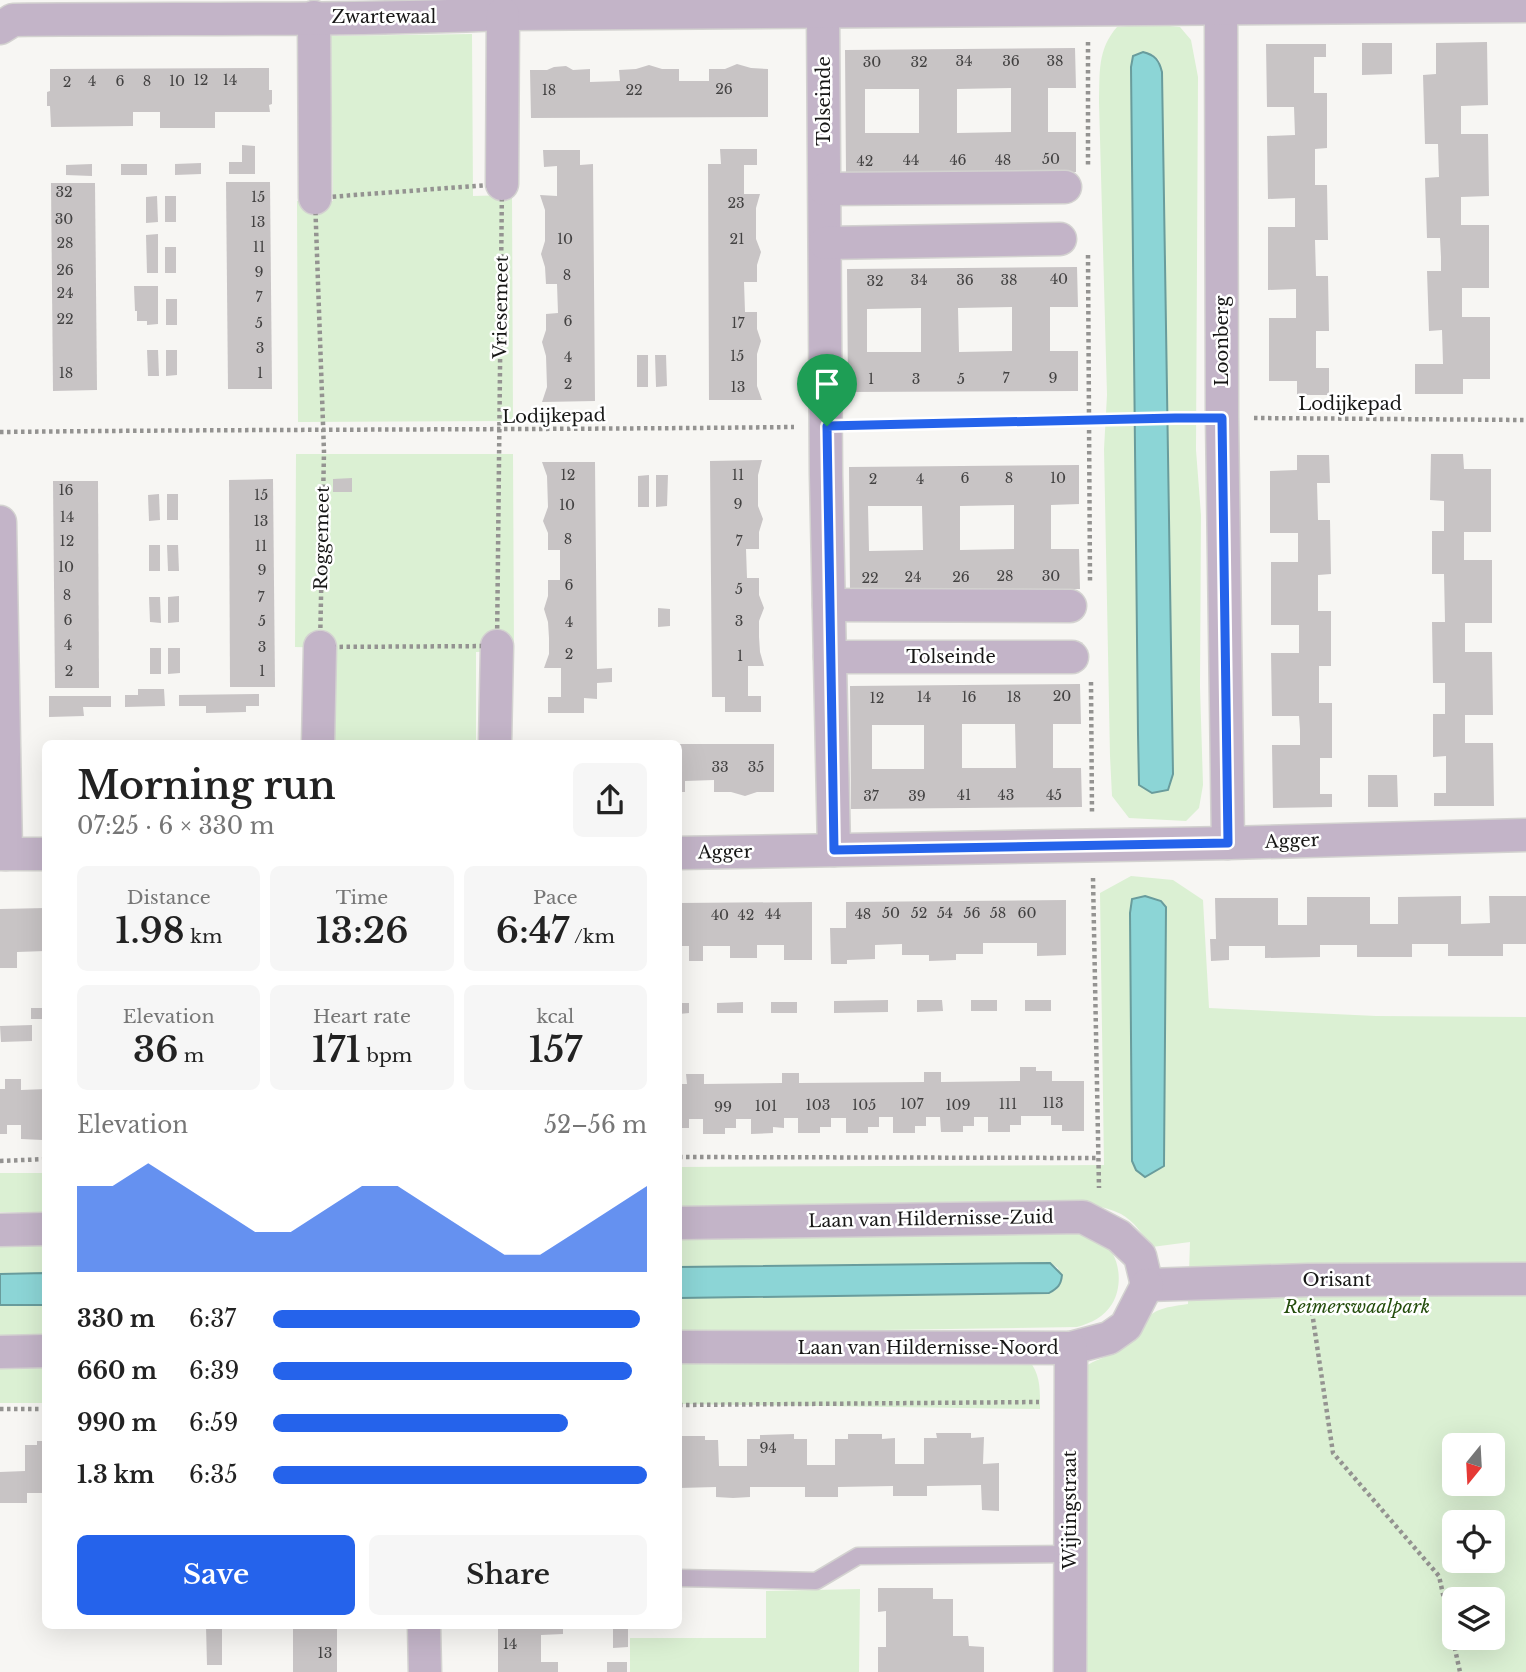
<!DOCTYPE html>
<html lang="en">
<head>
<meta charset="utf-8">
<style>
  :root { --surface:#fff; --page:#f6f6f6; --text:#222; --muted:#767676; --accent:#2563eb }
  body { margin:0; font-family:"Libre Baskerville",serif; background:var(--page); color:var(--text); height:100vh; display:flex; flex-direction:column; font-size:26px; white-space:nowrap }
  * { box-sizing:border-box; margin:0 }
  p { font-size:23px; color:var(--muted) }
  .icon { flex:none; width:38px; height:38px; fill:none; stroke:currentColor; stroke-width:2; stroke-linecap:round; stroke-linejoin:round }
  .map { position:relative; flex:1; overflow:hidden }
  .side { position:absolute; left:42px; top:740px; width:640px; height:889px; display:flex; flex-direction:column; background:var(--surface); border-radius:10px; box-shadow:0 7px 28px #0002 }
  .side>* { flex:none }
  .needle { width:46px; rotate:198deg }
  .buttons { position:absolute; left:1442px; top:1433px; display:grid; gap:14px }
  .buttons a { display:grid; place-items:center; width:63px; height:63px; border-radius:10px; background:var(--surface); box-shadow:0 7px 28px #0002; font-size:35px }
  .pin { position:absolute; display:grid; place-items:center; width:60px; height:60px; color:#fff; margin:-72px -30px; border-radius:50% 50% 50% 0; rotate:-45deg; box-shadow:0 0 7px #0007 }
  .pin .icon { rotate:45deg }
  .round { display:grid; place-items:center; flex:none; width:74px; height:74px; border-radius:10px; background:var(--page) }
  .head { display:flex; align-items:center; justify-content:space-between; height:119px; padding:0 35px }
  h1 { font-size:38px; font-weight:600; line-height:52px }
  .metrics { display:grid; grid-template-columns:repeat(3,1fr); gap:10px; height:119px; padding:7px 35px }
  .metrics div { display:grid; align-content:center; border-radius:10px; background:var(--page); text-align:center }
  .metrics b { font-size:35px; font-weight:600 }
  .metrics small { font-size:19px; font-weight:400 }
  .metrics p { font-size:19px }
  .chart { height:196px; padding:14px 35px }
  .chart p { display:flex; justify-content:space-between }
  .chart svg { width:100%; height:126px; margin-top:7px; fill:var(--accent); opacity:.7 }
  .primary-button { display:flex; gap:14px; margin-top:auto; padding:14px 35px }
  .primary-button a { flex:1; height:80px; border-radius:10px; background:var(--accent); color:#fff; font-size:28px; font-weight:600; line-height:80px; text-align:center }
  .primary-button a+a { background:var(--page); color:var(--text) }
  ul { padding:0 35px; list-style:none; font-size:23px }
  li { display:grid; grid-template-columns:112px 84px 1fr; align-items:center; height:52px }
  li i { height:18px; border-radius:9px; background:var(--accent) }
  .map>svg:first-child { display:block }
  .green { fill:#dbf0d3; fill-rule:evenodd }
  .water { fill:#8cd5d6; stroke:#699c9c; stroke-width:2 }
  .building { fill:#c8c4c5; fill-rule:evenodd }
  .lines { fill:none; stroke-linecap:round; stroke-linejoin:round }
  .lane-casing { stroke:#d3d2d0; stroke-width:19 }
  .street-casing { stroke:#d3d2d0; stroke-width:35 }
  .path { stroke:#949391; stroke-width:4.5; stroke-dasharray:3.5 3.5; stroke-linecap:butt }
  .lane { stroke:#c3b4c8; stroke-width:16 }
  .street { stroke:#c3b4c8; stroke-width:32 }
  .route-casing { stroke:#fff; stroke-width:14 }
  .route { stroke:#2563eb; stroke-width:9 }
  .labels { text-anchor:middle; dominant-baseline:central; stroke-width:5; stroke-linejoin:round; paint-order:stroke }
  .number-label { font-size:14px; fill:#434242 }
  .street-label { font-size:18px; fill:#171716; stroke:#fff }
  .park-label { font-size:18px; font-style:italic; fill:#244d0d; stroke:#fff }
</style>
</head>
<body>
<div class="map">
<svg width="1526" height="1672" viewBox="0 0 1526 1672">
  <rect width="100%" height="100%" fill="#f7f6f3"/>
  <g class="green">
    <path d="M1150 24 1180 27 1191 40 1198 77 1196 450 1201 515 1200 687 1203 785 1199 808 1186 821 1129 818 1112 796 1110 756 1104 449 1107 395 1099 102C1100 73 1097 50 1117 27ZM1152 54 1159 60 1162 72 1173 774 1139 784 1131 67 1133 56Z"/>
    <path d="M472 34 473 196 512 195 513 421 298 422 297 201H333L331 36Z"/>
    <path d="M296 454H513L514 651 476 652V744H330L332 648 295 647Z"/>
    <path d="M1131 876 1173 880 1203 900 1209 1008 1376 1016 1526 1017V1672H1079L1083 1368C1095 1359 1110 1357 1122 1347 1128 1343 1132 1336 1136 1330 1153 1308 1162 1308 1188 1304L1190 1242 1152 1247C1143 1235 1134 1221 1121 1214 1103 1205 1080 1203 1060 1200L679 1206V1167L1104 1165 1100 893ZM1166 908 1164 1166 1132 1161 1130 913ZM1454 1446H1493V1484H1454ZM1454 1522H1493V1561H1454ZM1454 1600H1493V1638H1454Z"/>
    <rect x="0" y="1173" width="45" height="39"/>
    <path d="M1075 1230C1083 1233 1093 1236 1100 1240 1120 1252 1124 1285 1112 1304 1104 1317 1091 1323 1077 1327L679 1333V1298L1049 1293 1057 1289 1061 1283 1058 1268 1050 1263 679 1267V1234Z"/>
    <path d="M45 1240V1273L0 1274V1241Z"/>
    <rect x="0" y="1305" width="45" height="33"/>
    <path d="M679 1358 1029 1361C1041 1374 1040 1392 1040 1409L679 1404Z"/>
    <rect x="0" y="1365" width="45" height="38"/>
    <path d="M860 1589 859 1672H630V1638H766V1591Z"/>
  </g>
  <g class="water">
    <path d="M1143 52C1155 55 1159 60 1162 72L1173 774 1168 790 1152 793 1139 785 1138 734 1131 67 1133 56Z"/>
    <path d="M1145 896 1161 901 1166 907 1164 1166 1145 1177 1136 1170 1132 1161 1130 913 1132 899Z"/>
    <path d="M1050 1263 1062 1275C1061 1285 1058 1288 1049 1293L679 1298V1267Z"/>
    <path d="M45 1273V1305H0V1274Z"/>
  </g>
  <g class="building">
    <path d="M1487 42 1488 105 1461 106V134H1488L1489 196 1461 197V225H1489V288H1462V317H1490V379H1463V394H1415V364H1443L1442 330 1429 331 1427 271H1441V257L1440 238H1427L1425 178 1439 177 1438 144H1425L1423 75 1436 74V43Z"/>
    <path d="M1362 43H1392V74L1362 75Z"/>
    <path d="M1266 44H1326V57H1314V93H1327V148L1315 149V185H1327L1328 240H1315L1316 276H1328L1329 331H1316V368H1329V395H1297V381H1269V318H1296V289L1268 290V227H1295V198L1268 199 1267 136 1295 135 1294 107H1267Z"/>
    <path d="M1075 48 1076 88H1048V132H1076V172L846 173 845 50ZM1011 88V132L957 133V89ZM865 89H919V133H865Z"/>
    <path d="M737 64 751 68 768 69V117L531 118 530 70H547L554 67 566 66 573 70 590 69V82L620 81 619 70 636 69 649 65 662 69H679V81H709V69H725Z"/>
    <path d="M269 68V90H272V104L269 105 270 112H215V128H160V112H133V126L51 127 50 106H47V92L50 91V69Z"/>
    <path d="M242 145 255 146V174H229V162H242Z"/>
    <path d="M720 149H757V165H744V194H760L756 208V239L761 252 757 265V282H744L745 312H757V329L761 341 757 354V386L762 400H709L708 164H721Z"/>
    <path d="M543 150H580V165L593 164 595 401 542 402 547 387 546 356 542 342 546 330V314L558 313 557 284H546L545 267 541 254 545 241V210L540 195 557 196V166L544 167Z"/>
    <path d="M201 163V174L175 175V164Z"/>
    <path d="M92 164V176L66 175V165Z"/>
    <rect x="121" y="164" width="26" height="11"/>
    <path d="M226 182H270L272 389H228Z"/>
    <path d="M51 183H95L97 390 53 391Z"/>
    <path d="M157 196 158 222 146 223V197Z"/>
    <rect x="165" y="196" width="11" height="26"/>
    <path d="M158 234V273H147L146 235Z"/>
    <rect x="165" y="247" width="11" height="26"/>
    <path d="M1077 267 1078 307H1050V351H1078V391L848 392 847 269ZM1012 307V351L959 352 958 308ZM921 308V352H867V309Z"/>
    <path d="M134 286H158V324L147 325V321H137V311H135Z"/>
    <rect x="166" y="299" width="11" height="26"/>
    <path d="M147 350H158L159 376H148Z"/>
    <path d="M166 350H177V375L166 376Z"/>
    <rect x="637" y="355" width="11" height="32"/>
    <path d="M655 355H666L667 386 656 387Z"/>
    <path d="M1431 454H1463L1464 469H1491V532H1464V560H1492V623H1465V652H1492L1493 715H1465V743H1493L1494 806H1434V793H1446V756L1433 757V714H1445V683H1433L1432 622H1445L1444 574H1432V531H1444V501L1430 500Z"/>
    <path d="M1297 455H1329L1330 483H1317L1318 520H1330L1331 574 1318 575V611H1331V666H1319V703H1332V758H1320V794H1332V807L1273 808 1272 745H1300V730L1299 716H1272L1271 653H1299V625H1271V562H1298V533H1270V471L1297 470Z"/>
    <path d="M762 460 758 475V506L763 519 759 532V549H746L747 578H759V595L764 608 759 621V637L760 652 764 666H748V696H761V712H725V697H712L710 461Z"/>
    <path d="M542 462H595L597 669 612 668V682L597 683V699L584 698V713H548V697H561V668H544L549 654V638L548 622 544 609 548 596V580H560V550H548V533L543 521 548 507 547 476Z"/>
    <path d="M1079 465V504L1051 505V549H1079L1080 589 850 590 849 467ZM1014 505V549L960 550V506ZM868 506H922L923 550 869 551Z"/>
    <path d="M649 475V507H638V476Z"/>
    <path d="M656 475H668L667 506 656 507Z"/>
    <path d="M352 478V492H333V479Z"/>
    <path d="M273 479 275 687H230L229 480Z"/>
    <path d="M53 481H98L99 688H55Z"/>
    <path d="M159 494 160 520 149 521 148 495Z"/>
    <rect x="167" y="494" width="11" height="26"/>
    <rect x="149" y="545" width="11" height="26"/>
    <path d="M167 545H178L179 571H168Z"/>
    <path d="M179 596V622L168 623V597Z"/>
    <path d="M149 597H160L161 623 150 622Z"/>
    <path d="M658 608 670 609V626L658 627Z"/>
    <rect x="150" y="648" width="11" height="26"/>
    <path d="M168 648H180V673L168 674Z"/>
    <path d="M1080 684 1081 724H1053V768H1081L1082 807 851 809 850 686ZM962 724H1015L1016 768H962ZM872 725H924V769H872Z"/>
    <path d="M138 689H164L165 706 125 707V695H138Z"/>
    <path d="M259 694V706H246V712L206 713V706H179V695Z"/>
    <path d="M49 696H111V707H83L84 716 49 717Z"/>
    <path d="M679 744H774V792H757L745 796 731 792H714V780L685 781V792H679Z"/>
    <path d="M1368 775H1397L1398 807H1368Z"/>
    <path d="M1461 896V924L1490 923 1489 896H1526V944H1503V956H1448V944H1412V957H1357V945H1320V957L1265 958V946H1229V960L1211 961 1210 939H1216L1215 898H1278V925H1307V897H1370V924H1398V897Z"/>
    <path d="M1066 900V955L1037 956V943H983V954H956V960L929 961V955H902V944L875 945V959L847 960V964H831L830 928H846V902Z"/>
    <path d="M812 902V960H784V945H757V958H730V946H703V961H689V946H679V903Z"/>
    <path d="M46 908V951L17 952V968H0V909Z"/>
    <path d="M888 1000V1012L834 1013V1001Z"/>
    <path d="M917 1000H942L943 1011 917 1012Z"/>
    <rect x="971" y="1000" width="26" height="11"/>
    <rect x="1025" y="1000" width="26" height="11"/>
    <path d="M743 1002V1013H717V1003Z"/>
    <rect x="771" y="1002" width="26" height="11"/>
    <path d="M679 1003H689V1013L679 1014Z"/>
    <rect x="31" y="1008" width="15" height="11"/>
    <path d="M32 1025V1041L1 1042 0 1026Z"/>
    <path d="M1020 1067H1036V1071H1052V1081H1084V1131H1062V1125H1051V1116H1021V1125H1010V1132H988V1117H974V1126H963V1132H941L940 1117H926V1126H915V1133H893V1117H879V1127H868V1133H846V1118H831V1127H820V1133H798V1118H784V1128L773 1127V1133L751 1134V1119H736V1128H725V1134H703V1119H689V1128H679V1084H687L686 1074H704V1084L782 1083V1073H799V1083L924 1082V1072H941V1082L1020 1081Z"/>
    <path d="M5 1079H21V1090L46 1089V1134H43V1140L21 1139V1125H7V1134H0V1089H5Z"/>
    <path d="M936 1433H971V1438L984 1437 983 1464 999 1463V1511L982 1510 981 1485 927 1486V1496H893V1486L838 1487V1497H805V1487H750V1497L733 1498 716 1497V1487L679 1488V1436H705V1440H718L719 1466H747V1439H760V1435L794 1434V1439H807V1465H835V1439H848V1434H882V1439L895 1438V1464H924V1438H937Z"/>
    <path d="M37 1441H46V1493H27V1503H0V1472L25 1471V1445H37Z"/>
    <path d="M878 1588H933V1599H953V1636H968L969 1646 984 1647V1672H878V1647H886V1611L878 1612Z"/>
    <path d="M206 1626H222V1665H207Z"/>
    <rect x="293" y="1626" width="44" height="46"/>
    <path d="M498 1626H563V1634L541 1635V1662H558V1672H498Z"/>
    <path d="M613 1626H628V1647L613 1648Z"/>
    <rect x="607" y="1662" width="20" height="10"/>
  </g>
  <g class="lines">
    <defs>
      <path id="lane" d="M679 1578 816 1581 858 1556 1070 1554"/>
      <g id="street">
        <path d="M1221 7 1222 417 1228 843"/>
        <path d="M823 12 826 475 834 850"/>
        <path d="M314 17 315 198"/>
        <path d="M0 28 13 20C176 18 340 21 503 14L1526 6"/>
        <path d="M502 184 503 14"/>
        <path d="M825 189 1065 187"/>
        <path d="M825 243 1060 239"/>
        <path d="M0 522 6 854"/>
        <path d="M829 605 1070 606"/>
        <path d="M830 657H1072"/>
        <path d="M318 744 320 647"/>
        <path d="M495 744 497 646"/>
        <path d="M679 853 1228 843 1526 835"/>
        <path d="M0 854H46"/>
        <path d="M679 1223 1083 1217 1119 1236 1140 1256 1147 1285"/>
        <path d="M0 1230 46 1229"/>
        <path d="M1147 1285 1308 1280 1526 1279"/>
        <path d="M679 1347 1071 1348 1109 1338 1126 1326 1147 1285"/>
        <path d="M0 1352 46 1351"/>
        <path d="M424 1626 425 1672"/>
        <path d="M1070 1672 1071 1348"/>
      </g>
    </defs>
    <use href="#lane" class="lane-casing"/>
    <use href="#street" class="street-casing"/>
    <g class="path">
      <path d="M1088 42V166"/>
      <path d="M502 184 497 646 320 647 324 452 315 198Z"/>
      <path d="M1088 255 1090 582"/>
      <path d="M1254 418 1526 420"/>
      <path d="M858 426 1189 418"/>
      <path d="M0 432C265 429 529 430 794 427"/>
      <path d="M1091 682 1092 813"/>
      <path d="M1093 878 1099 1188"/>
      <path d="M679 1157 1097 1158"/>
      <path d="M0 1161 46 1159"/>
      <path d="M1312 1312 1333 1453 1439 1576 1460 1672"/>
      <path d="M679 1405 1039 1402"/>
      <path d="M0 1409H46"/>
    </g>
    <use href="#lane" class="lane"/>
    <use href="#street" class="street"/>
  </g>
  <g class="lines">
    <defs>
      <path id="route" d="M1175 418H1222L1228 843 834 850 827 426Z"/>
    </defs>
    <use href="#route" class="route-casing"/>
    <use href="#route" class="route"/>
  </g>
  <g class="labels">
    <g class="number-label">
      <text x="964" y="61">34</text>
      <text x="1011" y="61">36</text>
      <text x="1055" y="61">38</text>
      <text x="872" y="62">30</text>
      <text x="919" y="62">32</text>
      <text x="201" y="80">12</text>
      <text x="230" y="80">14</text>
      <text x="92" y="81">4</text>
      <text x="120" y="81">6</text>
      <text x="147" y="81">8</text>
      <text x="177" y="81">10</text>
      <text x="67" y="82">2</text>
      <text x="724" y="89">26</text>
      <text x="549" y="90">18</text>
      <text x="634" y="90">22</text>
      <text x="1051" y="159">50</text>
      <text x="911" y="160">44</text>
      <text x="958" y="160">46</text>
      <text x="1003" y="160">48</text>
      <text x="865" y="161">42</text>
      <text x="64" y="192">32</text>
      <text x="258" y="197">15</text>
      <text x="736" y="203">23</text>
      <text x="64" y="219">30</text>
      <text x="258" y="222">13</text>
      <text x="565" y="239">10</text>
      <text x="737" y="239">21</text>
      <text x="65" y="243">28</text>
      <text x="259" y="247">11</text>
      <text x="65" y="270">26</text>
      <text x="259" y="272">9</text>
      <text x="567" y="275">8</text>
      <text x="1059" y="279">40</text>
      <text x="919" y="280">34</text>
      <text x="965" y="280">36</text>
      <text x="1009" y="280">38</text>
      <text x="875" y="281">32</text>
      <text x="65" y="293">24</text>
      <text x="259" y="297">7</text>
      <text x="65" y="319">22</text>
      <text x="568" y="321">6</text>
      <text x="259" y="323">5</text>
      <text x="738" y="323">17</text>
      <text x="260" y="348">3</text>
      <text x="737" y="356">15</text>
      <text x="568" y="357">4</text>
      <text x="66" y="373">18</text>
      <text x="260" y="373">1</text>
      <text x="1006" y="378">7</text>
      <text x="1053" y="378">9</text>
      <text x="871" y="379">1</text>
      <text x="916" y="379">3</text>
      <text x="961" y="379">5</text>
      <text x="568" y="384">2</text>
      <text x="738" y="387">13</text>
      <text x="568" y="475">12</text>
      <text x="738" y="475">11</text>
      <text x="965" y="478">6</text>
      <text x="1009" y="478">8</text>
      <text x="1058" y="478">10</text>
      <text x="873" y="479">2</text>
      <text x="920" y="479">4</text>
      <text x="66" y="490">16</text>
      <text x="261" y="495">15</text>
      <text x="738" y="504">9</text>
      <text x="567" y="505">10</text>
      <text x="67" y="517">14</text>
      <text x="261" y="521">13</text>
      <text x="568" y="539">8</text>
      <text x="67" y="541">12</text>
      <text x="739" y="541">7</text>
      <text x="261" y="546">11</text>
      <text x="66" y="567">10</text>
      <text x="262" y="570">9</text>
      <text x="1005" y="576">28</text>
      <text x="1051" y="576">30</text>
      <text x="913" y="577">24</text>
      <text x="961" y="577">26</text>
      <text x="870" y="578">22</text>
      <text x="569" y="585">6</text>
      <text x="739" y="589">5</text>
      <text x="67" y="595">8</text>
      <text x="261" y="597">7</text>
      <text x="68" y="620">6</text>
      <text x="262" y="621">5</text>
      <text x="739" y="621">3</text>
      <text x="569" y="622">4</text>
      <text x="68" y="645">4</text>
      <text x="262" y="647">3</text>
      <text x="569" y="654">2</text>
      <text x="740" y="656">1</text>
      <text x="69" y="671">2</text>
      <text x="262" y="671">1</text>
      <text x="1062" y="696">20</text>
      <text x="924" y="697">14</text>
      <text x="969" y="697">16</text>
      <text x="1014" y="697">18</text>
      <text x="877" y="698">12</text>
      <text x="720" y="767">33</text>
      <text x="756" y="767">35</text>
      <text x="964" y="795">41</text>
      <text x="1006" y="795">43</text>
      <text x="1054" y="795">45</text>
      <text x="871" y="796">37</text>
      <text x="917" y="796">39</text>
      <text x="891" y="913">50</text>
      <text x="919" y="913">52</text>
      <text x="945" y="913">54</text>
      <text x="972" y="913">56</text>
      <text x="998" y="913">58</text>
      <text x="1027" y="913">60</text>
      <text x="773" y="914">44</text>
      <text x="863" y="914">48</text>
      <text x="720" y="915">40</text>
      <text x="746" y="915">42</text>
      <text x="1053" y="1103">113</text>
      <text x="912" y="1104">107</text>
      <text x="1008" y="1104">111</text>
      <text x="818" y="1105">103</text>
      <text x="864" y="1105">105</text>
      <text x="958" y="1105">109</text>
      <text x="766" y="1106">101</text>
      <text x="723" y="1107">99</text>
      <text x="768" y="1448">94</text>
      <text x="510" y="1644">14</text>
      <text x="325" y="1653">13</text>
    </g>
    <g class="street-label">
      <text x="384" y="17">Zwartewaal</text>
      <text transform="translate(824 101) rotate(-90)">Tolseinde</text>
      <text transform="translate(501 307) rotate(-89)">Vriesemeet</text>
      <text transform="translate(1222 341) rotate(-90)">Loonberg</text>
      <text x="1350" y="404">Lodijkepad</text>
      <text transform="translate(554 416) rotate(-1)">Lodijkepad</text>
      <text transform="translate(322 538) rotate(-89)">Roggemeet</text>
      <text x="951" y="657">Tolseinde</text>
      <text transform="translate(1292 841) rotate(-2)">Agger</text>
      <text transform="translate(725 852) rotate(-1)">Agger</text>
      <text transform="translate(931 1219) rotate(-1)">Laan van Hildernisse-Zuid</text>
      <text x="1337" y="1280">Orisant</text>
      <text x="928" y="1348">Laan van Hildernisse-Noord</text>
      <text transform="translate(1070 1510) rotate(-90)">Wijtingstraat</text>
    </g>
    <g class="park-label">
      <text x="1357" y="1307">Reimerswaalpark</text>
    </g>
  </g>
</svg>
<div class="buttons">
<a><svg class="needle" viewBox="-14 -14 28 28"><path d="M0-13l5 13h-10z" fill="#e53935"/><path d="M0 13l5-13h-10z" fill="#767676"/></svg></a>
<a><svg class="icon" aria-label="locate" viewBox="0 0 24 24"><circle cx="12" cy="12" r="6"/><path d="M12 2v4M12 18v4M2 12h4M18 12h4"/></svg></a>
<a><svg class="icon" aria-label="layers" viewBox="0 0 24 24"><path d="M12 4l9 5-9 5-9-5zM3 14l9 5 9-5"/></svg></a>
</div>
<div class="pin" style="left:827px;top:426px;background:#1e9e55"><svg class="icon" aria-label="arrive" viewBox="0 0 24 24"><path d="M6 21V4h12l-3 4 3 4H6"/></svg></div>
<section class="side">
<div class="head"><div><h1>Morning run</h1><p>07:25 · 6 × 330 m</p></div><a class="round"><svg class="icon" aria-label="share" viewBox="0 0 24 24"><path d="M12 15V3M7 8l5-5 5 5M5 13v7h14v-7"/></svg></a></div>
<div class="metrics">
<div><p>Distance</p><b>1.98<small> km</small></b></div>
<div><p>Time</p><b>13:26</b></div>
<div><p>Pace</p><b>6:47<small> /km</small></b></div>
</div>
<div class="metrics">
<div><p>Elevation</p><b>36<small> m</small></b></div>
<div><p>Heart rate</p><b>171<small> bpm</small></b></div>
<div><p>kcal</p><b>157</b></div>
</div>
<div class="chart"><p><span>Elevation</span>52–56 m</p>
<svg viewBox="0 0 160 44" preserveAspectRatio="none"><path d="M0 44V14L10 14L20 6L30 14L40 22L50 30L60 30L70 22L80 14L90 14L100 22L110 30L120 38L130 38L140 30L150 22L160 14V44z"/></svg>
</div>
<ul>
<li><b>330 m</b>6:37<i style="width:98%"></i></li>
<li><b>660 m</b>6:39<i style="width:96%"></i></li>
<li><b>990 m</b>6:59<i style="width:79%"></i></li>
<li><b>1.3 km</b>6:35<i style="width:100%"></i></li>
</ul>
<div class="primary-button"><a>Save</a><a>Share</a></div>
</section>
</div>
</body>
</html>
